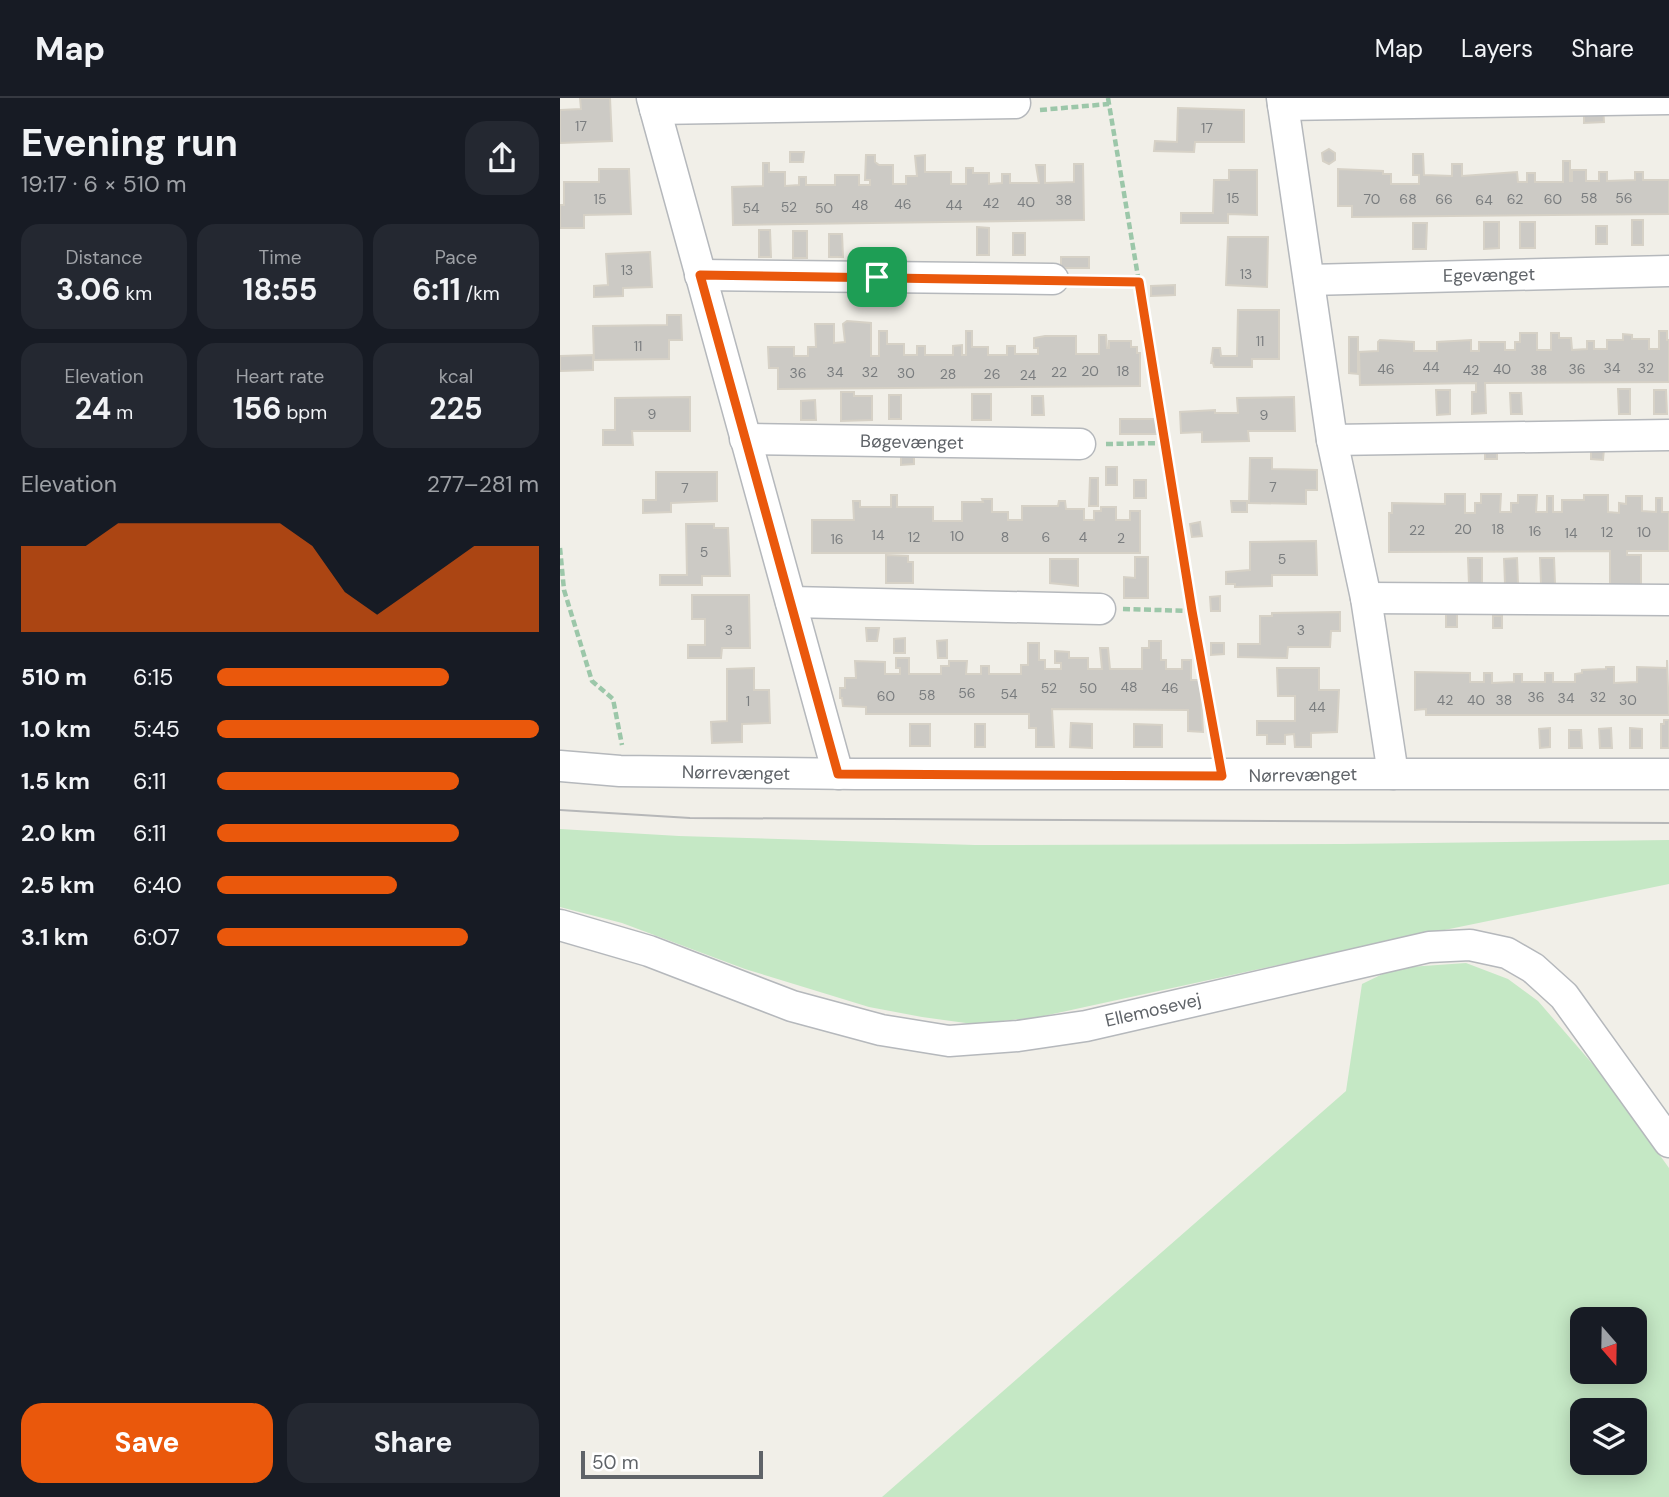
<!DOCTYPE html>
<html lang="en">
<head>
<meta charset="utf-8">
<style>
  :root { --surface:#171b24; --page:#242831; --text:#f1f3f6; --muted:#9ea1a6; --line:#363941; --accent:#ea580c }
  body { margin:0; font-family:"DM Sans",sans-serif; background:var(--page); color:var(--text); height:100vh; display:flex; flex-direction:column; font-size:26px; white-space:nowrap }
  * { box-sizing:border-box; margin:0 }
  p { font-size:23px; color:var(--muted) }
  .icon { flex:none; width:38px; height:38px; fill:none; stroke:currentColor; stroke-width:2; stroke-linecap:round; stroke-linejoin:round }
  .map { position:relative; flex:1; overflow:hidden }
  .drawer { display:flex; flex-direction:column; background:var(--surface); width:560px }
  .drawer>* { flex:none }
  .needle { width:46px; rotate:160deg }
  .buttons { position:absolute; left:1010px; top:1209px; display:grid; gap:14px }
  .buttons a { display:grid; place-items:center; width:77px; height:77px; border-radius:14px; background:var(--surface); box-shadow:0 4px 18px #0003; font-size:35px }
  .scale { position:absolute; left:21px; bottom:18px; width:182px; box-sizing:border-box; padding-left:7px; border:4px solid #5f6368; border-top:0; font-size:19px; line-height:24px; white-space:nowrap; color:#5f6368; -webkit-text-stroke:5px #fff; paint-order:stroke }
  .pin { position:absolute; display:grid; place-items:center; width:60px; height:60px; color:#fff; margin:-30px; border-radius:14px; box-shadow:0 4px 10px #0006 }
  .round { display:grid; place-items:center; flex:none; width:74px; height:74px; border-radius:21px; background:var(--page) }
  .headline { display:flex; align-items:center; justify-content:space-between; height:119px; padding:0 21px }
  h1 { font-size:38px; font-weight:700; line-height:52px }
  .metrics { display:grid; grid-template-columns:repeat(3,1fr); gap:10px; height:119px; padding:7px 21px }
  .metrics div { display:grid; align-content:center; border-radius:18px; background:var(--page); text-align:center }
  .metrics b { font-size:30px; font-weight:700 }
  .metrics small { font-size:19px; font-weight:400 }
  .metrics p { font-size:19px }
  .chart { height:196px; padding:14px 21px }
  .chart p { display:flex; justify-content:space-between }
  .chart svg { width:100%; height:126px; margin-top:7px; fill:var(--accent); opacity:.7 }
  .button { display:flex; gap:14px; margin-top:auto; padding:14px 21px }
  .button a { flex:1; height:80px; border-radius:21px; background:var(--accent); color:#fff; font-size:28px; font-weight:700; line-height:80px; text-align:center }
  .button a+a { background:var(--page); color:var(--text) }
  ul { padding:0 21px; list-style:none; font-size:23px }
  li { display:grid; grid-template-columns:112px 84px 1fr; align-items:center; height:52px }
  li i { height:18px; border-radius:9px; background:var(--accent) }
  header { display:flex; align-items:center; gap:42px; box-sizing:border-box; height:98px; padding:0 35px; background:var(--surface); border-bottom:2px solid var(--line) }
  header strong { font-size:33px }
  nav { display:flex; gap:38px; margin-inline-start:auto; font-size:24px }
  main { display:flex; flex:1; min-height:0 }
  .map>svg:first-child { display:block }
  .green { fill:#c5e8c5; fill-rule:evenodd }
  .building { fill:#cccac5; stroke:#d6d1c6; stroke-width:2 }
  .lines { fill:none; stroke-linecap:round; stroke-linejoin:round }
  .minor-casing { stroke:#b5b8bc; stroke-width:33 }
  .path { stroke:#9cc7a9; stroke-width:4.5; stroke-dasharray:7 3.5; stroke-linecap:butt }
  .minor { stroke:#fff; stroke-width:30 }
  .tram { stroke:#b6b7b8; stroke-width:2 }
  .route-casing { stroke:#fff; stroke-width:14 }
  .route { stroke:#ea580c; stroke-width:9 }
  .labels { text-anchor:middle; dominant-baseline:central; stroke-width:5; stroke-linejoin:round; paint-order:stroke }
  .number-label { font-size:14px; fill:#7a7d7f }
  .street-label { font-size:18px; fill:#5f6368; stroke:#fff }
</style>
</head>
<body>
<header>
<strong>Map</strong>
<nav><a>Map</a><a>Layers</a><a>Share</a></nav>
</header>
<main>
<section class="drawer">
<div class="headline"><div><h1>Evening run</h1><p>19:17 · 6 × 510 m</p></div><a class="round"><svg class="icon" aria-label="share" viewBox="0 0 24 24"><path d="M12 15V3M7 8l5-5 5 5M5 13v7h14v-7"/></svg></a></div>
<div class="metrics">
<div><p>Distance</p><b>3.06<small> km</small></b></div>
<div><p>Time</p><b>18:55</b></div>
<div><p>Pace</p><b>6:11<small> /km</small></b></div>
</div>
<div class="metrics">
<div><p>Elevation</p><b>24<small> m</small></b></div>
<div><p>Heart rate</p><b>156<small> bpm</small></b></div>
<div><p>kcal</p><b>225</b></div>
</div>
<div class="chart"><p><span>Elevation</span>277–281 m</p>
<svg viewBox="0 0 160 44" preserveAspectRatio="none"><path d="M0 44V14L10 14L20 14L30 6L40 6L50 6L60 6L70 6L80 6L90 14L100 30L110 38L120 30L130 22L140 14L150 14L160 14V44z"/></svg>
</div>
<ul>
<li><b>510 m</b>6:15<i style="width:72%"></i></li>
<li><b>1.0 km</b>5:45<i style="width:100%"></i></li>
<li><b>1.5 km</b>6:11<i style="width:75%"></i></li>
<li><b>2.0 km</b>6:11<i style="width:75%"></i></li>
<li><b>2.5 km</b>6:40<i style="width:56%"></i></li>
<li><b>3.1 km</b>6:07<i style="width:78%"></i></li>
</ul>
<div class="button"><a>Save</a><a>Share</a></div>
</section>
<div class="map">
<svg width="1109" height="1399" viewBox="0 0 1109 1399">
  <rect width="100%" height="100%" fill="#f1efe8"/>
  <g class="green">
    <path d="M0 731 119 738 415 747 783 746 1109 742V786L787 852 479 919 413 926 362 919 309 909 185 871 62 825 0 809Z"/>
    <path d="M906 865 948 881 978 903 1043 978 1109 1070V1399H322L786 993 802 886 835 870ZM1022 1222H1074V1274H1022ZM1022 1312H1074V1365H1022Z"/>
  </g>
  <g class="building">
    <path d="M20 0H50L52 43 0 45V12L21 11Z"/>
    <path d="M1024 9H1043L1044 24 1024 25Z"/>
    <path d="M618 10 684 12V44H635L634 54 594 53 595 43 617 44Z"/>
    <path d="M769 51 775 55V62L769 66 763 63 762 55Z"/>
    <path d="M230 54H244L243 64H230Z"/>
    <path d="M853 56H863L864 77 892 78V66H902V78L957 74 958 84H967V75H975V84H1003V63H1010V83H1012V72H1026V83H1039V74H1047V83L1075 82V74H1083V82H1109V116L792 119V108H778V71L823 73V76H831V86H859V77H853Z"/>
    <path d="M306 57H315V64L319 67H333V86H346V78H357L355 58 365 57V74H391V86H406V70H413V75H429V86L442 85V76H450V85H479L476 67H485V85L514 84V66H523L524 122 173 127 172 89 203 88V65H209V74H225V88L239 87V79H246V87H275V77H299V87H310V82H305Z"/>
    <path d="M39 71H69L71 116 24 117V130H0V107H4V84H39Z"/>
    <path d="M669 72H697V117L668 116V125H621V115H653L654 82H669Z"/>
    <rect x="1072" y="122" width="11" height="25"/>
    <path d="M924 124H939V150L924 151Z"/>
    <rect x="960" y="124" width="15" height="26"/>
    <path d="M853 125H867L866 151H853Z"/>
    <rect x="1036" y="128" width="11" height="18"/>
    <path d="M417 129 429 130V157H417Z"/>
    <path d="M199 132H210L211 159H199Z"/>
    <rect x="233" y="133" width="14" height="27"/>
    <rect x="453" y="135" width="12" height="22"/>
    <path d="M269 136H282L283 159H269Z"/>
    <path d="M668 139H708L707 189 666 187Z"/>
    <path d="M90 154 92 189 63 190V198L34 199V188L48 187 46 156Z"/>
    <rect x="501" y="159" width="28" height="11"/>
    <path d="M615 187V197L591 198V188Z"/>
    <path d="M678 212H719V261H692V269H654L653 265H651L653 250H660L661 258H677Z"/>
    <path d="M107 217H121L122 242H109V261L34 262 33 228 107 227Z"/>
    <path d="M287 223 311 225V258H319V233H327V246H344V257H357V248H365V257H393V248L402 247V257H406V233H412V249H428V257H447V248H455V256H478V250H474V240L485 238H516V256H539V237H546L547 250H549V243H571V249H577V255H580V288L218 291V270H209L208 249H234V258H248V249H256L255 226H274V245L285 244 283 226Z"/>
    <path d="M1099 233H1107V242H1109V284L925 285 926 315 912 316V294H916V285L800 287 799 254 818 253V244L820 242 854 244V253H877V244L911 242V253H919V244H945V252H955V244H960V235H977V252H991V235H999V240H1011L1012 252 1027 251V243H1034V251H1047V242H1063V236L1072 237V241H1089V251H1099Z"/>
    <path d="M789 239H798V276L789 275Z"/>
    <path d="M33 257V272L0 273V258Z"/>
    <path d="M1058 291H1070V316H1059Z"/>
    <path d="M876 292H890V316L877 317Z"/>
    <path d="M1094 292H1106L1107 316H1094Z"/>
    <path d="M281 294H294V298H312V322L281 323Z"/>
    <path d="M950 295H961L962 316H951Z"/>
    <rect x="412" y="296" width="19" height="26"/>
    <rect x="329" y="297" width="12" height="24"/>
    <path d="M472 298H483L484 317H472Z"/>
    <path d="M130 299V333H72L73 347H43V332H55V300Z"/>
    <path d="M734 299 735 333H688L689 343 642 344V334L621 335 620 314 655 312V315H678L677 300Z"/>
    <path d="M255 302 256 322H241V303Z"/>
    <rect x="560" y="321" width="36" height="15"/>
    <rect x="925" y="350" width="12" height="11"/>
    <path d="M1031 350 1044 351 1043 362 1031 361Z"/>
    <path d="M341 356H354V366L341 367Z"/>
    <path d="M690 360H712V371L757 372V392H746V406L689 405Z"/>
    <rect x="546" y="369" width="11" height="18"/>
    <path d="M96 374H157V403L111 405V414L83 415V402H96Z"/>
    <path d="M530 380H538V408H529Z"/>
    <rect x="574" y="382" width="12" height="18"/>
    <path d="M885 396H905V415H915V405H921V396H941L940 414H951V405H958V397H977L976 414H987V398H993V414H1002V402H1024V397H1048V414L1059 415V405L1066 406V398H1082V413L1096 414V400H1102V414H1109V453H1067V457H1081V486H1050V453L829 454V415H832V405L885 406Z"/>
    <path d="M331 397H337V409H373V423H402V404H423L422 401H432V414H448V422H462V408H498L499 403H505L506 411H524V422H534V413H541V409H556V422H570V413H580V455H252V422H294L293 403H300V409H331Z"/>
    <path d="M671 403H687V414H672Z"/>
    <path d="M640 424 642 438 632 439 630 426Z"/>
    <path d="M126 426H154V430H168L170 478H142V487H100V477H127Z"/>
    <path d="M756 443 757 477H712V488L675 489V486H666V474L690 472V444Z"/>
    <path d="M326 457 348 458V464H353V485H326Z"/>
    <path d="M575 459H588V500H564V479L575 480Z"/>
    <path d="M908 460H922V486H909Z"/>
    <path d="M957 460 958 486H945L944 461Z"/>
    <path d="M980 460H994L995 486H981Z"/>
    <path d="M490 461H518V488L490 485Z"/>
    <path d="M132 497H189L190 550H162L161 560H128V547H145V521H132Z"/>
    <path d="M660 498V513H651L650 499Z"/>
    <path d="M780 514V533H771L770 549H728L727 560 678 559V546H700V518H712V515Z"/>
    <rect x="886" y="516" width="11" height="13"/>
    <rect x="933" y="518" width="9" height="12"/>
    <path d="M306 530H319L317 543H307Z"/>
    <path d="M345 540V555H334V541Z"/>
    <path d="M387 542V560H378L377 543Z"/>
    <path d="M589 543H601V562H606V571H622V562H631V582H640L643 634 628 633V612L492 611 494 649H476V630H469V616H306V609L283 608 282 600H280V590H285V580H296L295 563 325 564V576H340V570H336V560H349V576H381V568H389V563H407L406 576H421V568H429V576H461V567H468V545H479V562H485V571H501V565H495V553L509 554V560H528V571H542L540 550H548L550 571H582V550H589Z"/>
    <path d="M651 545H664V556L651 557Z"/>
    <path d="M1107 562 1109 617H866V611L855 612V574L910 575V584H924V575H932V585L954 584V576H962V584H985V575H993V584H1015V576L1022 575V572L1046 571V569H1054V585L1077 584V569L1107 570Z"/>
    <path d="M194 570V592H209L210 625 182 626V644L152 645 151 624 167 623V571Z"/>
    <path d="M717 570H759V592H779L777 634 751 635V649H735L734 636 725 637V646H707V637H697V623H735V598H718Z"/>
    <path d="M1104 622H1109V650H1101V626H1104Z"/>
    <path d="M511 625 532 626V650L510 649Z"/>
    <rect x="350" y="626" width="20" height="22"/>
    <rect x="415" y="626" width="10" height="23"/>
    <path d="M574 626 602 627V649H574Z"/>
    <path d="M990 630V649L980 650 979 631Z"/>
    <path d="M1051 630 1052 650H1040L1039 631Z"/>
    <path d="M1070 630 1082 631V650H1070Z"/>
    <path d="M1009 632H1021L1022 650H1009Z"/>
  </g>
  <g class="lines">
    <defs>
      <g id="minor">
        <path d="M92 0 278 676"/>
        <path d="M722 0 772 342 806 500 833 676"/>
        <path d="M723 7 1109 1"/>
        <path d="M95 11 455 5"/>
        <path d="M140 177 493 181"/>
        <path d="M749 182 1109 173"/>
        <path d="M185 341 520 346"/>
        <path d="M772 342 1109 337"/>
        <path d="M806 500 1109 502"/>
        <path d="M231 504 540 511"/>
        <path d="M0 668 60 673 295 676H1109"/>
        <path d="M0 827 89 853 232 908 321 932 389 943 458 938 526 928 869 849 910 847 947 855 973 870 1004 898 1109 1044"/>
      </g>
    </defs>
    <use href="#minor" class="minor-casing"/>
    <g class="path">
      <path d="M548 0 657 649"/>
      <path d="M480 12 549 6"/>
      <path d="M516 182 579 184"/>
      <path d="M546 346 605 345"/>
      <path d="M0 450 4 492 32 583 53 601 62 647"/>
      <path d="M563 511 632 513"/>
    </g>
    <use href="#minor" class="minor"/>
    <path class="tram" d="M0 712 130 720 1109 725"/>
  </g>
  <g class="lines">
    <defs>
      <path id="route" d="M140 177 579 184 632 513 662 678 278 676Z"/>
    </defs>
    <use href="#route" class="route-casing"/>
    <use href="#route" class="route"/>
  </g>
  <g class="labels">
    <g class="number-label">
      <text x="21" y="28">17</text>
      <text x="647" y="30">17</text>
      <text x="673" y="100">15</text>
      <text x="1029" y="100">58</text>
      <text x="1064" y="100">56</text>
      <text x="40" y="101">15</text>
      <text x="812" y="101">70</text>
      <text x="848" y="101">68</text>
      <text x="884" y="101">66</text>
      <text x="955" y="101">62</text>
      <text x="993" y="101">60</text>
      <text x="504" y="102">38</text>
      <text x="924" y="102">64</text>
      <text x="466" y="104">40</text>
      <text x="431" y="105">42</text>
      <text x="343" y="106">46</text>
      <text x="300" y="107">48</text>
      <text x="394" y="107">44</text>
      <text x="229" y="109">52</text>
      <text x="191" y="110">54</text>
      <text x="264" y="110">50</text>
      <text x="67" y="172">13</text>
      <text x="686" y="176">13</text>
      <text x="700" y="243">11</text>
      <text x="78" y="248">11</text>
      <text x="871" y="269">44</text>
      <text x="1052" y="270">34</text>
      <text x="1086" y="270">32</text>
      <text x="826" y="271">46</text>
      <text x="942" y="271">40</text>
      <text x="1017" y="271">36</text>
      <text x="911" y="272">42</text>
      <text x="979" y="272">38</text>
      <text x="530" y="273">20</text>
      <text x="563" y="273">18</text>
      <text x="275" y="274">34</text>
      <text x="310" y="274">32</text>
      <text x="499" y="274">22</text>
      <text x="238" y="275">36</text>
      <text x="346" y="275">30</text>
      <text x="388" y="276">28</text>
      <text x="432" y="276">26</text>
      <text x="468" y="277">24</text>
      <text x="92" y="316">9</text>
      <text x="704" y="317">9</text>
      <text x="713" y="389">7</text>
      <text x="125" y="390">7</text>
      <text x="903" y="431">20</text>
      <text x="938" y="431">18</text>
      <text x="857" y="432">22</text>
      <text x="975" y="433">16</text>
      <text x="1047" y="434">12</text>
      <text x="1084" y="434">10</text>
      <text x="1011" y="435">14</text>
      <text x="318" y="437">14</text>
      <text x="397" y="438">10</text>
      <text x="354" y="439">12</text>
      <text x="445" y="439">8</text>
      <text x="486" y="439">6</text>
      <text x="523" y="439">4</text>
      <text x="561" y="440">2</text>
      <text x="277" y="441">16</text>
      <text x="144" y="454">5</text>
      <text x="722" y="461">5</text>
      <text x="169" y="532">3</text>
      <text x="741" y="532">3</text>
      <text x="569" y="589">48</text>
      <text x="489" y="590">52</text>
      <text x="528" y="590">50</text>
      <text x="610" y="590">46</text>
      <text x="407" y="595">56</text>
      <text x="449" y="596">54</text>
      <text x="367" y="597">58</text>
      <text x="326" y="598">60</text>
      <text x="976" y="599">36</text>
      <text x="1038" y="599">32</text>
      <text x="1006" y="600">34</text>
      <text x="885" y="602">42</text>
      <text x="916" y="602">40</text>
      <text x="944" y="602">38</text>
      <text x="1068" y="602">30</text>
      <text x="188" y="603">1</text>
      <text x="757" y="609">44</text>
    </g>
    <g class="street-label">
      <text transform="translate(929 177) rotate(-1)">Egevænget</text>
      <text transform="translate(352 344) rotate(1)">Bøgevænget</text>
      <text transform="translate(176 675) rotate(1)">Nørrevænget</text>
      <text transform="translate(743 677) rotate(-1)">Nørrevænget</text>
      <text transform="translate(593 912) rotate(-13)">Ellemosevej</text>
    </g>
  </g>
</svg>
<div class="buttons">
<a><svg class="needle" viewBox="-14 -14 28 28"><path d="M0-13l5 13h-10z" fill="#e53935"/><path d="M0 13l5-13h-10z" fill="#9ea1a6"/></svg></a>
<a><svg class="icon" aria-label="layers" viewBox="0 0 24 24"><path d="M12 4l9 5-9 5-9-5zM3 14l9 5 9-5"/></svg></a>
</div>
<div class="scale">50 m</div>
<div class="pin" style="left:317px;top:179px;background:#1e9e55"><svg class="icon" aria-label="arrive" viewBox="0 0 24 24"><path d="M6 21V4h12l-3 4 3 4H6"/></svg></div>
</div>
</main>
</body>
</html>
